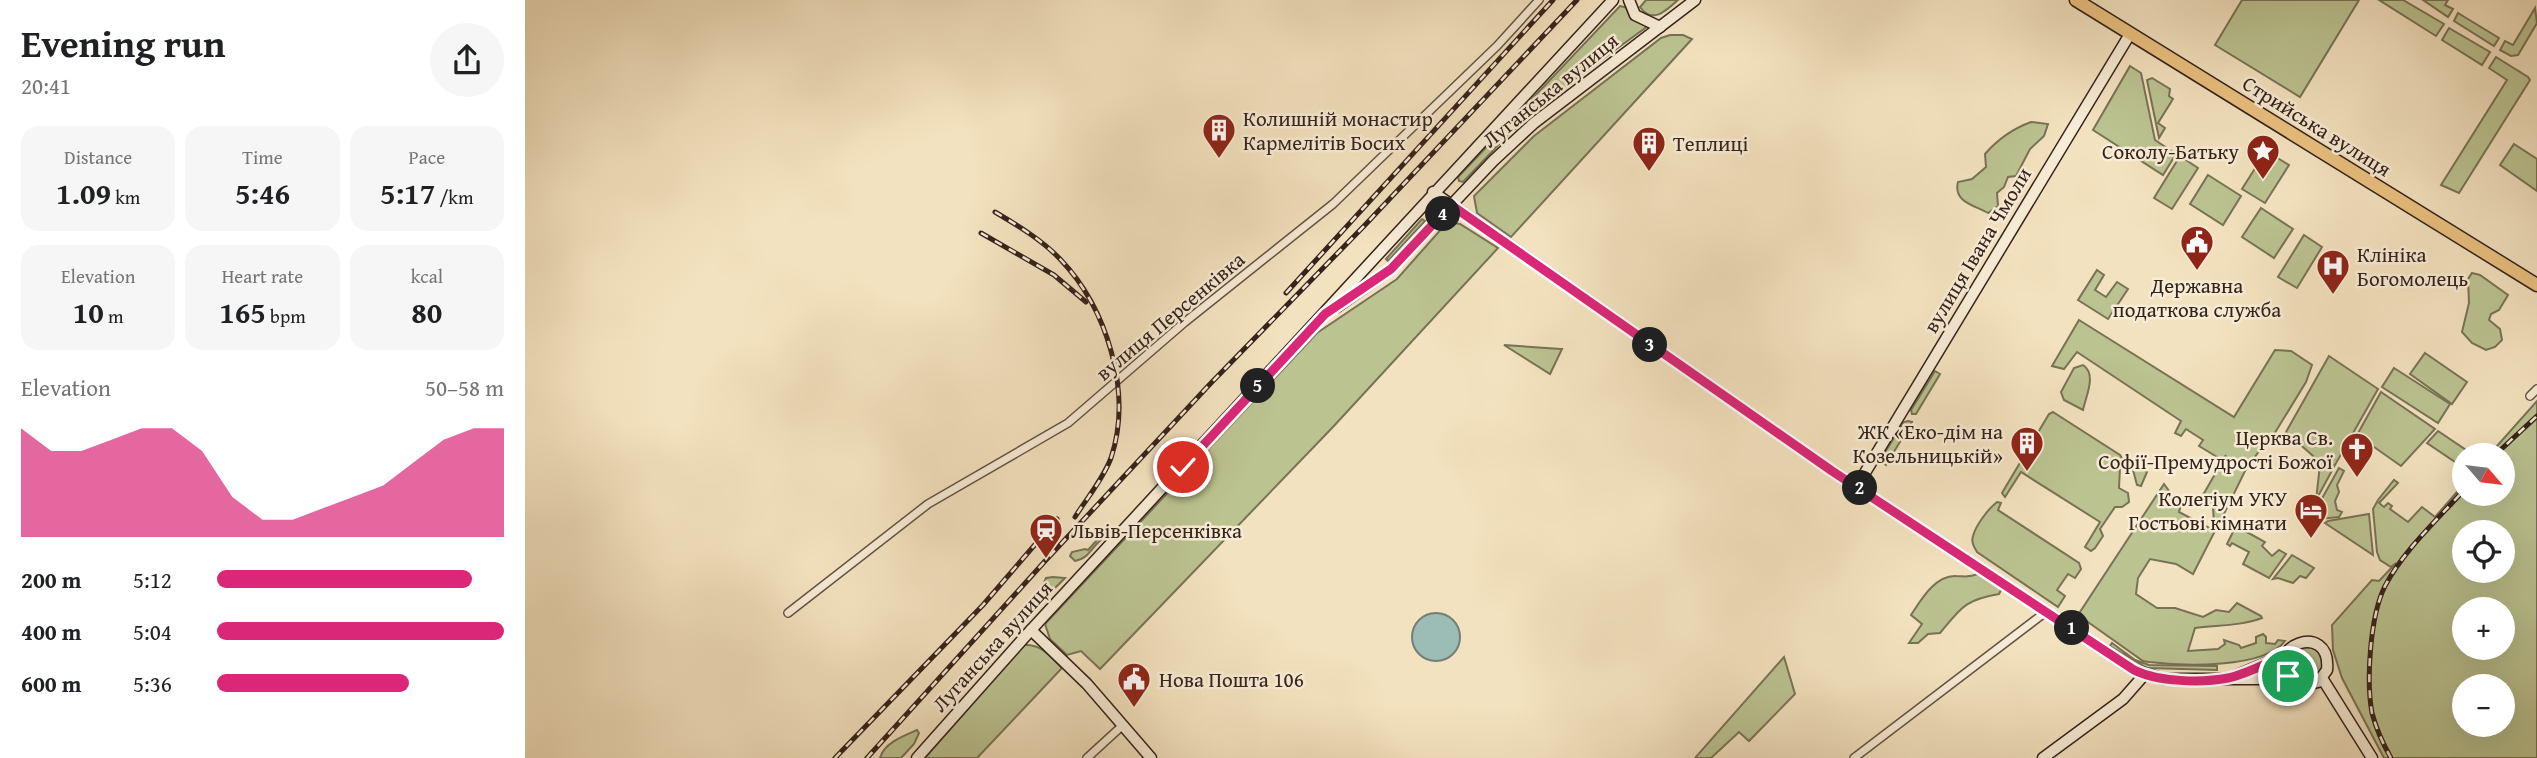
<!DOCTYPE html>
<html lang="en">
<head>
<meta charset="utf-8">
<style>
  :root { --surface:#fff; --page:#f6f6f6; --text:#202124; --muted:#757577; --accent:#db2777 }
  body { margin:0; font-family:"Gentium Book Plus",serif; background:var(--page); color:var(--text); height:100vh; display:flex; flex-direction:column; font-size:26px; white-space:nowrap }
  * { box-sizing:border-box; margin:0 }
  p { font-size:23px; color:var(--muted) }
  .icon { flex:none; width:38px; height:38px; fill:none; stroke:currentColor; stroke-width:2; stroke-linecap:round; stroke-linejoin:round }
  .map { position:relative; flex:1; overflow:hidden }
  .side { display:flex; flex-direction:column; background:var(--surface); width:525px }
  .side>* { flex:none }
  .needle { width:46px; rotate:118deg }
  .buttons { position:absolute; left:1927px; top:443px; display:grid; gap:14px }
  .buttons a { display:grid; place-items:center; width:63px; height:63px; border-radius:50%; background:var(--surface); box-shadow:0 7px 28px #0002; font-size:35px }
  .pin { position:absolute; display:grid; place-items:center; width:60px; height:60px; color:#fff; margin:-30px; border:4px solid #fff; border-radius:50%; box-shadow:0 2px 7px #0007 }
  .km { position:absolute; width:35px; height:35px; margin:-18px; border-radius:50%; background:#222; color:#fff; font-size:19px; line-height:35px; text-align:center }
  .round { display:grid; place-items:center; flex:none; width:74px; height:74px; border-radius:37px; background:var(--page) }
  .summary { display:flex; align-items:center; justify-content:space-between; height:119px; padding:0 21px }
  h1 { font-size:38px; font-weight:800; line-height:52px }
  .metrics { display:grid; grid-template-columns:repeat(3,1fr); gap:10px; height:119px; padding:7px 21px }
  .metrics div { display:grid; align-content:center; border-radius:18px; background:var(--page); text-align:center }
  .metrics b { font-size:30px; font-weight:800 }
  .metrics small { font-size:19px; font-weight:400 }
  .metrics p { font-size:19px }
  .chart { height:196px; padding:14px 21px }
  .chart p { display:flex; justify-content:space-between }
  .chart svg { width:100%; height:126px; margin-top:7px; fill:var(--accent); opacity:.7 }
  ul { padding:0 21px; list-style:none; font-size:23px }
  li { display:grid; grid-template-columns:112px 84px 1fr; align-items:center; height:52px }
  li i { height:18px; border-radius:9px; background:var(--accent) }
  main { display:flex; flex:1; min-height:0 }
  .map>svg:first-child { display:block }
  .green { fill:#bbc391; stroke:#787256; stroke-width:2; fill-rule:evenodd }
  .water { fill:#9bbdb6; stroke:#727f78; stroke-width:2 }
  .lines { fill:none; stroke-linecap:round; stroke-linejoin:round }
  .street-casing { stroke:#645244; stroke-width:10 }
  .secondary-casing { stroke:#35221b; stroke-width:13 }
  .primary-casing { stroke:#35221b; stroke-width:15 }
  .street { stroke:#f7ecd5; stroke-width:7 }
  .secondary { stroke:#f7ecd5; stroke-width:10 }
  .primary { stroke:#eac180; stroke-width:12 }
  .rail-casing { stroke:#35221b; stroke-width:5 }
  .rail { stroke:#f7ecd5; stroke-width:2.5; stroke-dasharray:8; stroke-linecap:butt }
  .route-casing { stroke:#fff; stroke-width:14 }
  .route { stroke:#db2777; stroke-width:9 }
  .labels { text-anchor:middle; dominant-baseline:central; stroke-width:5; stroke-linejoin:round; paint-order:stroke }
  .street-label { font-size:21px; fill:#35221b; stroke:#f7ecd5 }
  .poi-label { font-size:21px; fill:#35221b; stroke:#f7ecd5; text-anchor:start }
</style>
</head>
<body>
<main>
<section class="side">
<div class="summary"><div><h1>Evening run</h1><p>20:41</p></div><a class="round"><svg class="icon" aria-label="share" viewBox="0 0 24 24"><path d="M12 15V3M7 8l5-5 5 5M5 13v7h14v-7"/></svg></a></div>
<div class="metrics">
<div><p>Distance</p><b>1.09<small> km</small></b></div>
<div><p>Time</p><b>5:46</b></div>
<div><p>Pace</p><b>5:17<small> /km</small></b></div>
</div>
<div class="metrics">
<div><p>Elevation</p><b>10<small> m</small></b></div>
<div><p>Heart rate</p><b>165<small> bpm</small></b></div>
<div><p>kcal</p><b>80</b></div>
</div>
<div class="chart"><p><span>Elevation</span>50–58 m</p>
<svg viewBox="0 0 160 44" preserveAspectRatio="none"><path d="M0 44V6L10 14L20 14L30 10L40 6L50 6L60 14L70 30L80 38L90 38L100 34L110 30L120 26L130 18L140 10L150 6L160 6V44z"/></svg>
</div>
<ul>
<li><b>200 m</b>5:12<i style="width:89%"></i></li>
<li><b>400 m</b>5:04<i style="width:100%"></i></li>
<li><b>600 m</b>5:36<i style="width:67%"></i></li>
</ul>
</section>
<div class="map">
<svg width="2012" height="758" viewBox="0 0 2012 758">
  <rect width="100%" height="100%" fill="#f3e2bf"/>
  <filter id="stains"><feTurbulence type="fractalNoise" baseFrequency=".00286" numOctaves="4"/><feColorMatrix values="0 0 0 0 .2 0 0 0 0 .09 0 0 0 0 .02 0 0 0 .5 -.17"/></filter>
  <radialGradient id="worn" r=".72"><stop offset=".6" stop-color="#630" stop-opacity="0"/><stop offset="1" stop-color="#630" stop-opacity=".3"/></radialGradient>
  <g class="green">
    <path d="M1121 0H1153C1142 10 1127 25 1115 7Z"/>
    <path d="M1717 0H1834L1775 97 1690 45Z"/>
    <path d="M1854 0H1878L1919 24 1911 36Z"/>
    <path d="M1898 0H1923L1920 5 1928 9 1923 17Z"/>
    <path d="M1095 6 1103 8 1123 26 1035 90 982 136 938 182 934 181 933 177Z"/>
    <path d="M2010 8 2012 23 1993 55 1986 56 1975 50 1980 41 1988 45Z"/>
    <path d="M1933 13 1974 38 1969 46 1929 21Z"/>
    <path d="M1924 28 1965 52 1957 65 1917 40Z"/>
    <path d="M1145 35H1158L1167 39 986 237 952 213 949 196 1009 136 1136 38Z"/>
    <path d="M1971 57 2003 77 2005 80 1934 193 1916 185 1982 80 1964 68Z"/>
    <path d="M1605 66 1616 73 1630 140 1651 154 1638 175 1568 130Z"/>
    <path d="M1627 78 1645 89 1644 96 1648 99 1633 123 1640 128 1634 138 1622 80Z"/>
    <path d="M1506 122 1523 124 1519 136 1505 149 1491 176 1483 177 1479 187 1472 193 1473 206 1463 213C1449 205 1428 202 1433 182L1447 179 1461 167 1460 154C1473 139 1487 129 1506 122Z"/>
    <path d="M1989 144 2012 159V191L1975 165Z"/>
    <path d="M1741 151 1764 165 1740 203 1717 189Z"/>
    <path d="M1655 156 1673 168 1647 209 1629 198Z"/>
    <path d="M1683 175 1716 196 1698 225 1665 204Z"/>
    <path d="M1736 208 1768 229 1749 258 1717 237Z"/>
    <path d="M897 219 900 221 863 261 861 259Z"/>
    <path d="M929 223 935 224 973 248 807 428 575 669 556 651 542 655 525 639 520 624 792 333 872 279 918 227Z"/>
    <path d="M1779 235 1797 247 1772 288 1753 277Z"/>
    <path d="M1572 270 1579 275 1570 290 1581 297 1592 282 1603 289 1583 319 1553 300Z"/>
    <path d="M1947 273 1955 275 1983 295 1974 310 1966 314 1964 320 1975 329 1977 340 1970 347 1961 350 1947 343 1937 332 1944 303 1943 279Z"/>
    <path d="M1554 320 1709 417 1750 350 1766 351 1787 365 1781 382 1748 436 1737 447 1720 471 1694 524 1689 523 1688 508 1679 500 1678 495 1701 455 1697 460 1674 446 1678 440 1661 429 1656 436 1650 433 1656 421 1552 352 1539 369 1527 366Z"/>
    <path d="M979 345 1036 349H1037L1025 374Z"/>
    <path d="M1900 353 1942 382 1927 404 1885 374Z"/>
    <path d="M1804 356 1853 389 1810 465 1796 463 1761 432Z"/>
    <path d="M1558 365C1572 374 1561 396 1558 410L1539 400 1536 392 1549 368Z"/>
    <path d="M1869 368 1925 404 1913 423 1857 387Z"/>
    <path d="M1410 371 1415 374 1391 414H1387L1386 410Z"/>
    <path d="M1856 392 1910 429 1876 466 1832 435Z"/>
    <path d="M2012 401V758H1859L1817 678 1808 650 1807 625 1847 580 1854 581 1871 563 1866 567 1855 560 1852 552 1848 509 1853 500 1869 480 1873 483 1854 503 1859 507 1863 503 1867 506 1865 509 1883 522 1897 507 1910 517 1939 484V494H1978V455H1964ZM1939 532H1978V570H1939ZM1939 609H1978V648H1939ZM1978 686V724H1939V686Z"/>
    <path d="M1528 412 1595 455 1601 465 1595 467 1594 488 1603 493 1604 502 1597 507H1590L1575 529 1578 536 1570 548 1566 551 1560 547 1575 522 1496 472 1480 497 1477 493 1524 414Z"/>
    <path d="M1383 421 1387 422 1361 465 1355 460 1379 422Z"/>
    <path d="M1913 431 1944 452 1933 464 1902 443Z"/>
    <path d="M1609 462 1622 472 1616 486 1612 485 1607 466Z"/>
    <path d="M1795 465 1809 467 1791 500Z"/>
    <path d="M1814 468 1819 471 1812 485 1814 492 1810 501 1812 510 1817 512 1814 517 1794 519 1789 514 1790 511Z"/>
    <path d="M1639 484 1647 495 1657 501 1654 512 1690 531 1668 574 1651 564 1625 559 1613 578 1611 594 1632 608H1650L1678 617 1691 610 1704 612 1712 603 1736 616 1737 618C1716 626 1693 625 1670 628L1663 651 1693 649 1700 644 1699 640 1714 645 1716 648 1731 643V637L1738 634 1741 637V643L1750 644 1753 640 1760 641C1739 669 1657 666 1624 662L1618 661 1553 615Z"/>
    <path d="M1472 502 1476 503 1473 510 1554 563 1556 569 1550 578 1543 574 1532 590 1540 596 1533 607 1452 552C1449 547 1446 542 1448 536 1451 525 1463 509 1472 502Z"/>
    <path d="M1844 514 1848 555 1800 523 1803 521Z"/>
    <path d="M1711 526 1740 542 1737 546 1747 556 1754 550 1761 554 1744 578 1718 564 1724 552 1707 543 1705 546 1702 544Z"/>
    <path d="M573 539 576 540C566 548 563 559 550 561L545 556 547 552 560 549 563 550Z"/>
    <path d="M1767 555 1789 568 1781 578 1775 576 1768 583 1753 578 1748 579Z"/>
    <path d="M1453 574 1467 577 1477 588 1474 594C1439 600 1436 608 1415 633L1403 634 1393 643H1384L1397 624 1386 615C1396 600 1410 575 1431 576 1440 576 1443 578 1453 574Z"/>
    <path d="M528 577 540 578 514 604 505 603 513 597 521 578Z"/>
    <path d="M502 609 508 613 496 624 490 627 486 624 490 616Z"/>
    <path d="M1587 643 1610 660 1624 665 1692 666V670L1622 668 1585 646Z"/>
    <path d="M499 645C517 644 526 657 537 668L452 758H400Z"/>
    <circle cx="1781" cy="663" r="17"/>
    <path d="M1259 657 1270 694 1224 741 1214 732 1186 758H1170Z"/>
    <path d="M392 730 394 733 389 744 376 758H355C359 743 378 736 392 730Z"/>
  </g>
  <circle class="water" cx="911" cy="637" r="24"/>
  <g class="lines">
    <defs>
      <g id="street">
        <path d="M2005 396 2012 389"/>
        <path d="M263 613 403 504 543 423 660 322 808 204 972 46 1014 0"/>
        <path d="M562 758 598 725"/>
        <path d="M1329 758 1522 611"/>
      </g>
      <g id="secondary">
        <path d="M1104 0 1110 15 1135 27"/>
        <path d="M908 192 1307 471 1609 670 1639 679H1750L1781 685 1793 682 1802 670C1807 619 1733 647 1768 681"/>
        <path d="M812 307 866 269 968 161 1009 123 1170 0"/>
        <path d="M1332 486 1605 34"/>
        <path d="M506 630 562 684 626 758"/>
        <path d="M1710 676 1760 655"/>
        <path d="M1797 678 1847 758"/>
        <path d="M392 758 506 630 1088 0"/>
        <path d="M1518 758 1598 699 1620 674"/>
      </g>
      <path id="primary" d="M1551 0 2012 285"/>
    </defs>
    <use href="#street" class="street-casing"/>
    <use href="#secondary" class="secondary-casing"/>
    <use href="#primary" class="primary-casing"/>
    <use href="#street" class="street"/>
    <use href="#secondary" class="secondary"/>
    <use href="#primary" class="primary"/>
    <defs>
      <g id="rail">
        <path d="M470 212C492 225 517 240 535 259 582 308 608 392 586 458 578 479 562 498 550 517"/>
        <path d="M456 233 529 275 561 302"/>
        <path d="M761 293 1028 0"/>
        <path d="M1970 455 2012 416"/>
        <path d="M310 758 458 605 532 519"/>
        <path d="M342 758 521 560 686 383 840 225 1052 0"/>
        <path d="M1866 758C1858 744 1851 728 1847 713 1841 680 1845 616 1860 586 1879 550 1912 520 1939 490"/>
      </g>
    </defs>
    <use href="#rail" class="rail-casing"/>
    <use href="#rail" class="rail"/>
  </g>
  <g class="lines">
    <defs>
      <path id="route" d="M658 467 800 314 866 269 926 205 1307 471 1609 670C1633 682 1677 683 1703 678 1722 674 1742 663 1760 655V670L1763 676"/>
    </defs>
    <use href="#route" class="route-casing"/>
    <use href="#route" class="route"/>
  </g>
  <defs>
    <symbol id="building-pin" viewBox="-11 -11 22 30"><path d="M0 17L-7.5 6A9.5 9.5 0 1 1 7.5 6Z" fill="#8f2418" stroke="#f7ecd5"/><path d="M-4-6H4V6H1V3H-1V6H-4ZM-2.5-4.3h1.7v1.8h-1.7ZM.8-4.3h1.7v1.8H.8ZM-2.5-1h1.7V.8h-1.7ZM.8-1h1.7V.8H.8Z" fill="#fff"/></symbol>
    <symbol id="sight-pin" viewBox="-11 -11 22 30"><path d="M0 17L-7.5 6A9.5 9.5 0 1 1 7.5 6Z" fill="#8f2418" stroke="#f7ecd5"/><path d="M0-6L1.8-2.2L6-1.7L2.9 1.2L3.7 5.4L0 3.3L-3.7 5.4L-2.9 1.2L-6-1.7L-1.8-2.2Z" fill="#fff"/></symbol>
    <symbol id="civic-pin" viewBox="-11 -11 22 30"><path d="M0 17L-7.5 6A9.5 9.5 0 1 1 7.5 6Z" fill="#8f2418" stroke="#f7ecd5"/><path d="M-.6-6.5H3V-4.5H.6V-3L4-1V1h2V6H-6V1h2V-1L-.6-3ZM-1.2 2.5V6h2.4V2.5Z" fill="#fff"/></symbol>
    <symbol id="hospital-pin" viewBox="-11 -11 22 30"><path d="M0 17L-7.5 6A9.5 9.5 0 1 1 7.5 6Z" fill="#8f2418" stroke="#f7ecd5"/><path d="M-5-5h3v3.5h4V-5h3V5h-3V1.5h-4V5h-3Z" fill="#fff"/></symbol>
    <symbol id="church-pin" viewBox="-11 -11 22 30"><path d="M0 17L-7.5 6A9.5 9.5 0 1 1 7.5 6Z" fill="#8f2418" stroke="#f7ecd5"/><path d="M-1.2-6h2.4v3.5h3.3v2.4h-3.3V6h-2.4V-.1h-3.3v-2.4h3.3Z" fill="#fff"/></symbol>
    <symbol id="hotel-pin" viewBox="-11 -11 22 30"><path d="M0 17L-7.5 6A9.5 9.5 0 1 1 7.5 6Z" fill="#8f2418" stroke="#f7ecd5"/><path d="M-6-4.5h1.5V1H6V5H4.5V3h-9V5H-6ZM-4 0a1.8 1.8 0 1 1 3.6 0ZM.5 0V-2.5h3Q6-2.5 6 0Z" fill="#fff"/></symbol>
    <symbol id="station-pin" viewBox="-11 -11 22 30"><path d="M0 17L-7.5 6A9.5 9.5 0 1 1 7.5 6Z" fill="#8f2418" stroke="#f7ecd5"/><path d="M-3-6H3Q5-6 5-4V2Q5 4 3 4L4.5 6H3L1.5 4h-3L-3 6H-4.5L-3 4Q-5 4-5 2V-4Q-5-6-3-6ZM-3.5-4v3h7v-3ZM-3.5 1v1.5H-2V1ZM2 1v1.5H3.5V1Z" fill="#fff"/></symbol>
  </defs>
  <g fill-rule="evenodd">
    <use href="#building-pin" x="675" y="111" width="38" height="52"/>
    <use href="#building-pin" x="1105" y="124" width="38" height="52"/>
    <use href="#sight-pin" x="1719" y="132" width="38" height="52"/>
    <use href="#civic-pin" x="1653" y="223" width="38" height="52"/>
    <use href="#hospital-pin" x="1789" y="247" width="38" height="52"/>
    <use href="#building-pin" x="1483" y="424" width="38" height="52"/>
    <use href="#church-pin" x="1813" y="430" width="38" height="52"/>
    <use href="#hotel-pin" x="1767" y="491" width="38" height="52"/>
    <use href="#station-pin" x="502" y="511" width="38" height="52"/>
    <use href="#civic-pin" x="590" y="660" width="38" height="52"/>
  </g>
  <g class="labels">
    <g class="street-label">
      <text transform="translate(1025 90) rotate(-39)">Луганська вулиця</text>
      <text transform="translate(1792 126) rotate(32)">Стрийська вулиця</text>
      <text transform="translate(1452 250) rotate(-59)">вулиця Івана Чмоли</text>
      <text transform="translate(645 316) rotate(-40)">вулиця Персенківка</text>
      <text transform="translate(467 646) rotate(-48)">Луганська вулиця</text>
    </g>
    <g class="poi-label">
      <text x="718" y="118">Колишній монастир<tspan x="718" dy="24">Кармелітів Босих</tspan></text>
      <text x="1148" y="143">Теплиці</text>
      <text x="1714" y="151" text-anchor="end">Соколу-Батьку</text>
      <text x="1832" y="254">Клініка<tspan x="1832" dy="24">Богомолець</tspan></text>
      <text x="1672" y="285" text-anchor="middle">Державна<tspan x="1672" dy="24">податкова служба</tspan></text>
      <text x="1478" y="431" text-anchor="end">ЖК «Еко-дім на<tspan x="1478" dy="24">Козельницькій»</tspan></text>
      <text x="1808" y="437" text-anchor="end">Церква Св.<tspan x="1808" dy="24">Софії-Премудрості Божої</tspan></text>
      <text x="1762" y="498" text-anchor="end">Колегіум УКУ<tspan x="1762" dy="24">Гостьові кімнати</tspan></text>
      <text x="546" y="530">Львів-Персенківка</text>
      <text x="634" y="679">Нова Пошта 106</text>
    </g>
  </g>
  <rect width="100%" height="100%" filter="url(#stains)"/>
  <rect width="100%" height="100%" fill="url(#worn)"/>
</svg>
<div class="buttons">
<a><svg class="needle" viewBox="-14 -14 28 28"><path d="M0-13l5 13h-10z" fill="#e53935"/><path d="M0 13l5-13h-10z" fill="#757577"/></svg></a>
<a><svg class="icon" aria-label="locate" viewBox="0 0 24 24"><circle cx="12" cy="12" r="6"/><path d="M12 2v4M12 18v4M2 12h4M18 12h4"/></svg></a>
<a>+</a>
<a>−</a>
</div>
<div class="pin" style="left:1763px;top:676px;background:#1e9e55"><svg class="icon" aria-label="arrive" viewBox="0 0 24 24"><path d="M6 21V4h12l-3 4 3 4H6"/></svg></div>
<div class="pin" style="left:658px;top:467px;background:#d93025"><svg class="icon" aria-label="check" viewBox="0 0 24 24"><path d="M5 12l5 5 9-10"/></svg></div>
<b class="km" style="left:1547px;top:628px">1</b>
<b class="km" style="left:1335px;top:488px">2</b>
<b class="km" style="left:1125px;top:345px">3</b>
<b class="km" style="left:918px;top:214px">4</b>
<b class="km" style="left:733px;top:386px">5</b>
</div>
</main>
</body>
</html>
